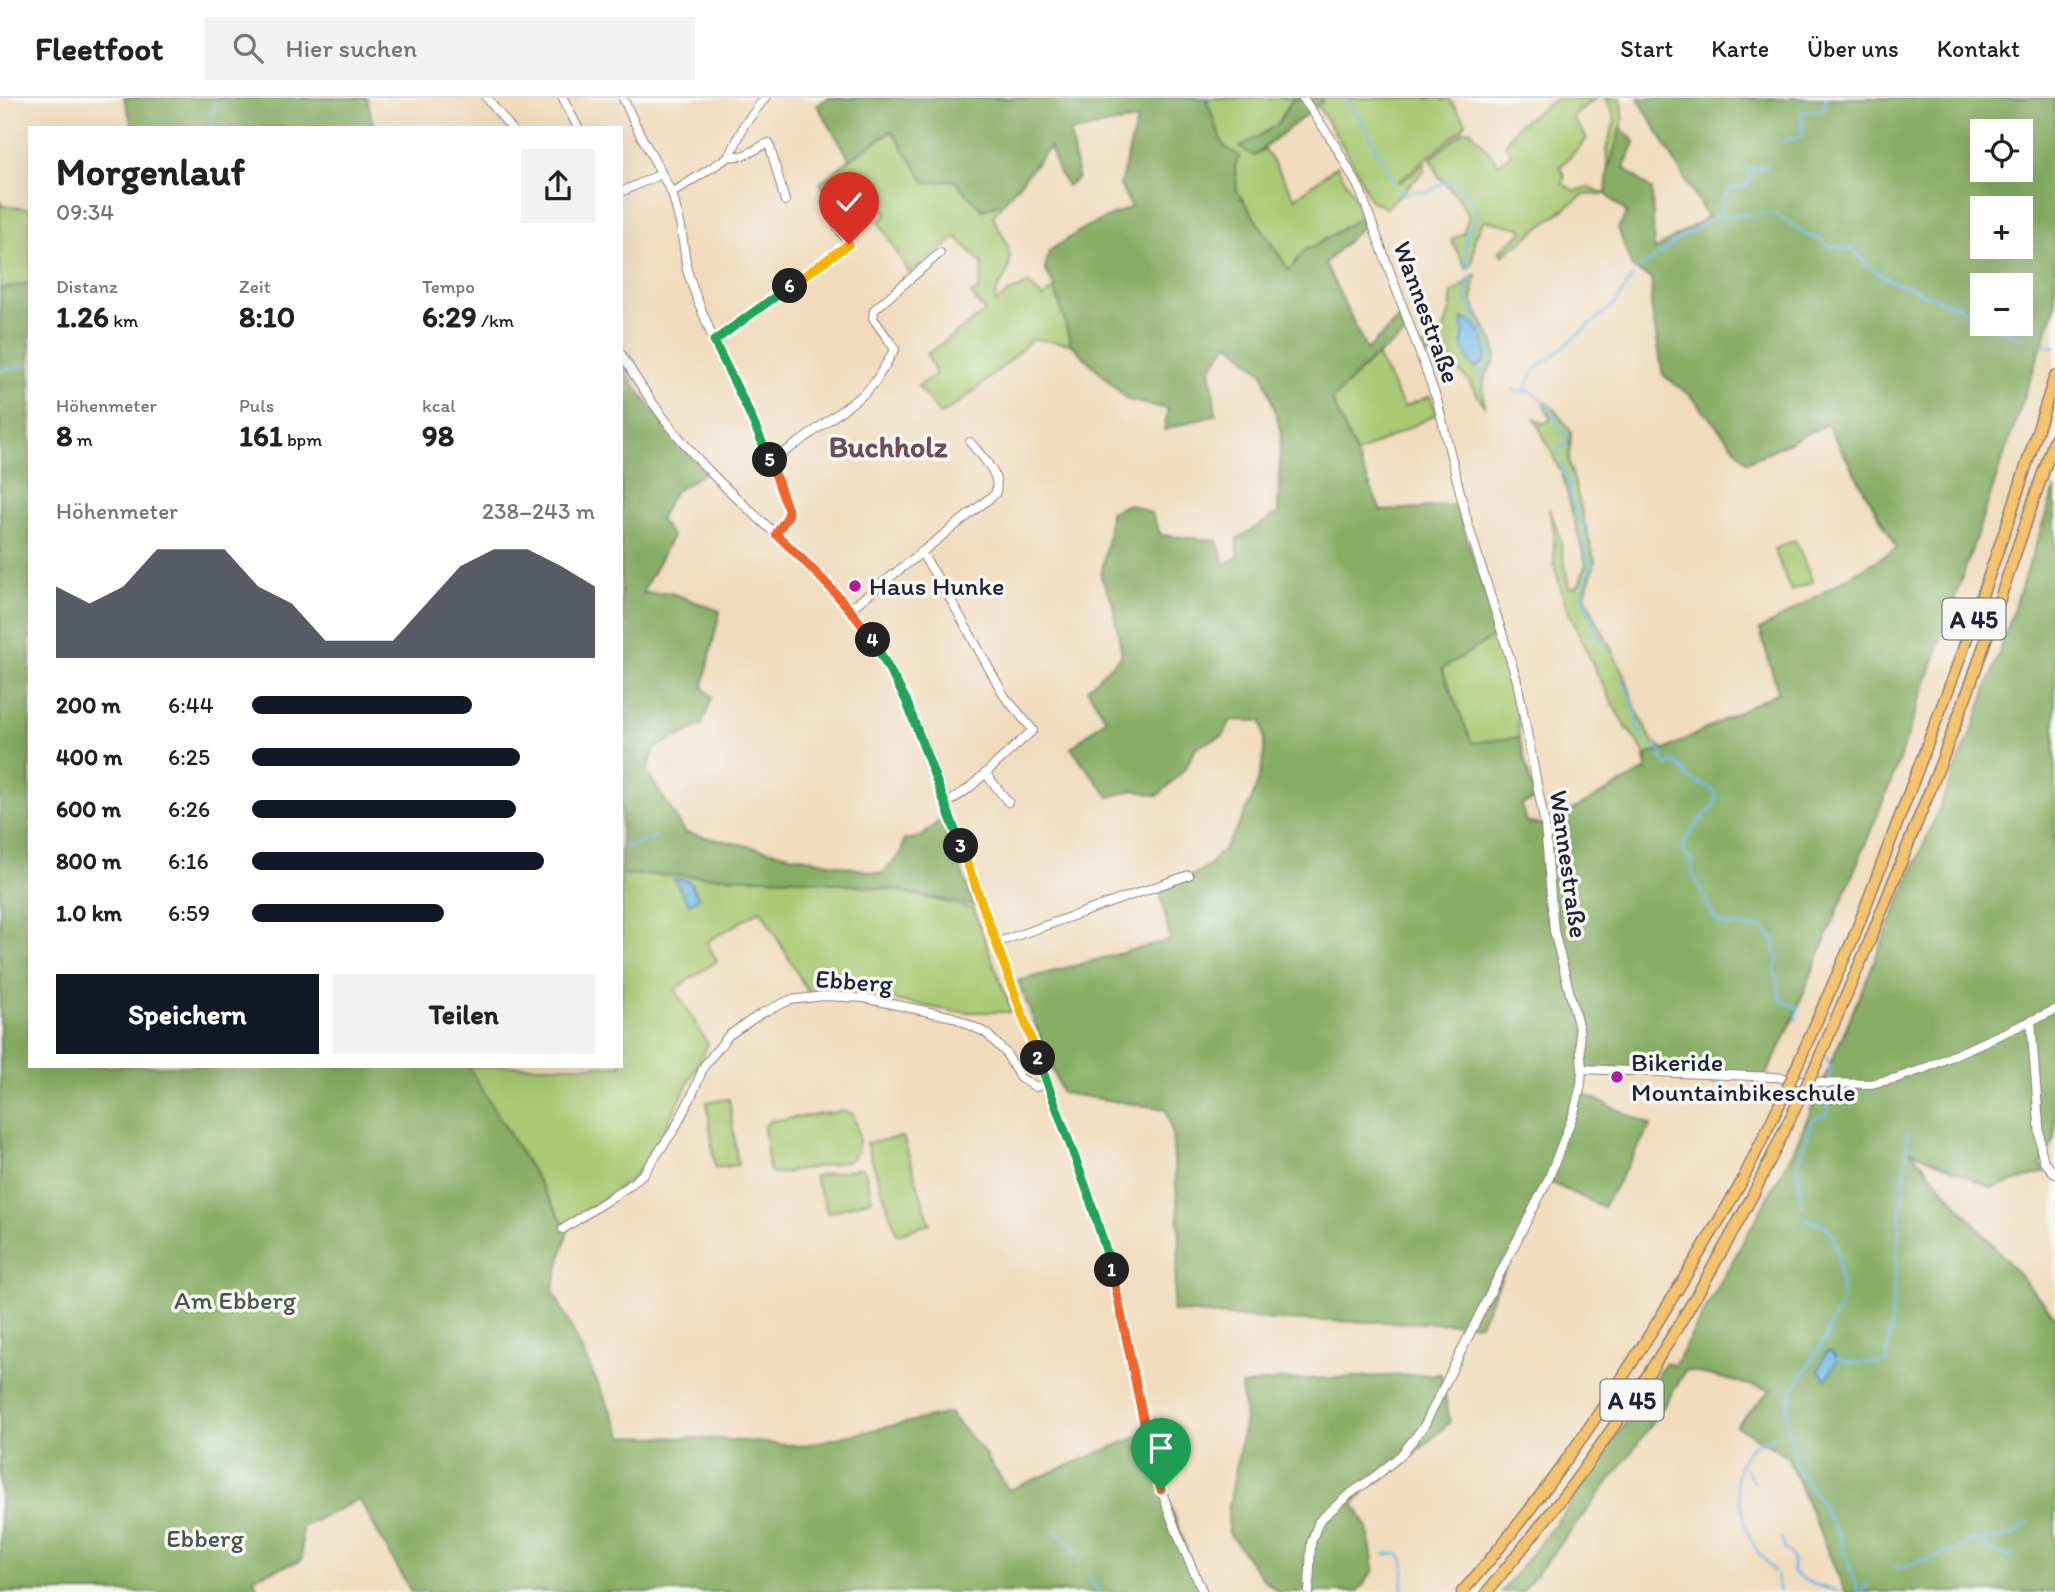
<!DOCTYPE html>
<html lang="de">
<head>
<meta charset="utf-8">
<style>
  :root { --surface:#fff; --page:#f2f2f2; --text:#222; --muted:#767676; --line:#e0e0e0; --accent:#111827 }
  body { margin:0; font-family:Itim,sans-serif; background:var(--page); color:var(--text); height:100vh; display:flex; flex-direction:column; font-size:26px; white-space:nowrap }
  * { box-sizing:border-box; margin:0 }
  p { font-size:23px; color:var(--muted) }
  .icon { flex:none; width:38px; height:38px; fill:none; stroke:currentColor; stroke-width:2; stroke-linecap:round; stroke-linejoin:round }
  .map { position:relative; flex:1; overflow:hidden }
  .drawer { position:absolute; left:28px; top:28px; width:595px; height:942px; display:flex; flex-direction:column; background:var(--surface); border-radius:0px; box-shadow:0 7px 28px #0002 }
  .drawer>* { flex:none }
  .fabs { position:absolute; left:1970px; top:21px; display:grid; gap:14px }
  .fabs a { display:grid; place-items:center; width:63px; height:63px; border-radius:0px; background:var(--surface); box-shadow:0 7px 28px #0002; font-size:35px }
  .pin { position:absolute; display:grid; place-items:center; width:60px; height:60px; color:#fff; margin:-72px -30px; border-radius:50% 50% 50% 0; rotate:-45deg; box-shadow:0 0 7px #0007 }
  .pin .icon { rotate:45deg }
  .km { position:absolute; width:35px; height:35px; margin:-18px; border-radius:50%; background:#222; color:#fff; font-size:19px; line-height:35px; text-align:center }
  .round { display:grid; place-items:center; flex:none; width:74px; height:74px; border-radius:0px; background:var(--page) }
  .head { display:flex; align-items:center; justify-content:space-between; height:119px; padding:0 28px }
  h1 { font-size:38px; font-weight:800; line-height:52px }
  .stats { display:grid; grid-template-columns:repeat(3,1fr); gap:10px; height:119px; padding:7px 28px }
  .stats div { display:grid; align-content:center }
  .stats b { font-size:30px; font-weight:800 }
  .stats small { font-size:19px; font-weight:400 }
  .stats p { font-size:19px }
  .chart { height:196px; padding:14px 28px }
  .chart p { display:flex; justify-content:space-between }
  .chart svg { width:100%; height:126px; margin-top:7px; fill:var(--accent); opacity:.7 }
  .button { display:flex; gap:14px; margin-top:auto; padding:14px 28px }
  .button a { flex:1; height:80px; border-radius:0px; background:var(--accent); color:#fff; font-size:28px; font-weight:800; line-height:80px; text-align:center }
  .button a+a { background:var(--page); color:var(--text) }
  ul { padding:0 28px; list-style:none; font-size:23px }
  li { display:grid; grid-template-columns:112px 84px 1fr; align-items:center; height:52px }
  li i { height:18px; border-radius:9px; background:var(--accent) }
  header { display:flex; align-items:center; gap:42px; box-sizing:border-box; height:98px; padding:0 35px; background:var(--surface); border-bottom:2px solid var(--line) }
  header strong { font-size:33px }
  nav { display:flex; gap:38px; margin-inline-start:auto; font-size:24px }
  .search { width:490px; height:63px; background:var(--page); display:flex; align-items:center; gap:18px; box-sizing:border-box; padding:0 24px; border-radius:0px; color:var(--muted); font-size:26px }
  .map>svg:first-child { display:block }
  .green { fill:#a9c972; stroke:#667656; stroke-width:2 }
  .forest { fill:#86ad64; stroke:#546850; stroke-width:2; fill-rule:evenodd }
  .water { fill:#72b9e9; stroke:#4a6e92; stroke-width:2 }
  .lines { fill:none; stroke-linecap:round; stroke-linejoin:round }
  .stream { stroke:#72b9e9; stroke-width:2.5 }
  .minor-casing { stroke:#8a7e7c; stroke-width:10 }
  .highway-casing { stroke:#8a7e7c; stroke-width:13 }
  .minor { stroke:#fff; stroke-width:8 }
  .highway { stroke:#f3c26a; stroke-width:10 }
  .highway-bridge-casing { stroke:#8a7e7c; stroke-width:13; stroke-linecap:butt }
  .highway-bridge { stroke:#f3c26a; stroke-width:10 }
  .split-1-casing { stroke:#fff; stroke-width:14 }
  .split-2-casing { stroke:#fff; stroke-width:14 }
  .split-3-casing { stroke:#fff; stroke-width:14 }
  .split-4-casing { stroke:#fff; stroke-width:14 }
  .split-5-casing { stroke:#fff; stroke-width:14 }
  .split-6-casing { stroke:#fff; stroke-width:14 }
  .split-7-casing { stroke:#fff; stroke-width:14 }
  .split-1 { stroke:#f0652b; stroke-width:9 }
  .split-2 { stroke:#22a559; stroke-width:9 }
  .split-3 { stroke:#f5b400; stroke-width:9 }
  .split-4 { stroke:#22a559; stroke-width:9 }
  .split-5 { stroke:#f0652b; stroke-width:9 }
  .split-6 { stroke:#22a559; stroke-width:9 }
  .split-7 { stroke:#f5b400; stroke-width:9 }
  .poi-dot { fill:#b5179e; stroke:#f6f6f2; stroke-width:2.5 }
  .labels { text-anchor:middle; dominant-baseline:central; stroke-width:7; stroke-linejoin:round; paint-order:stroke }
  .shield { fill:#f6f6f2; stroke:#626272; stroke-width:2 }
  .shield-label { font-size:24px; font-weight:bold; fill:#22223b }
  .street-label { font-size:26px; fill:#22223b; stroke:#f6f6f2 }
  .poi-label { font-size:26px; fill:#22223b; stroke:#f6f6f2; text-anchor:start }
  .park-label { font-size:26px; fill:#4a544c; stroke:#f6f6f2 }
  .quarter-label { font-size:30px; font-weight:bold; fill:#6c4e5d; stroke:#f6f6f2 }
</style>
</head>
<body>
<header>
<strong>Fleetfoot</strong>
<div class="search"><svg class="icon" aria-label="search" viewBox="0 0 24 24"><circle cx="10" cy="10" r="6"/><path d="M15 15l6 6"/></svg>Hier suchen</div>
<nav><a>Start</a><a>Karte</a><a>Über uns</a><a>Kontakt</a></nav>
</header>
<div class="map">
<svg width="2055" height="1494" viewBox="0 0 2055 1494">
  <rect width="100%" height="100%" fill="#f6f6f2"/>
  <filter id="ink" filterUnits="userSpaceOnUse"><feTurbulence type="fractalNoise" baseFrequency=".0143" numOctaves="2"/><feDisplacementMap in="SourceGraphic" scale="14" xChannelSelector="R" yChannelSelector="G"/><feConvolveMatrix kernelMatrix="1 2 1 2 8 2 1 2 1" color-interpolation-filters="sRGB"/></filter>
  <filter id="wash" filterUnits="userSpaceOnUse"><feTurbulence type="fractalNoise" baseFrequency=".00686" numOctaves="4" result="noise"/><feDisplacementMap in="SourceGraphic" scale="28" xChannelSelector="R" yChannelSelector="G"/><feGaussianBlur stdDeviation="1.57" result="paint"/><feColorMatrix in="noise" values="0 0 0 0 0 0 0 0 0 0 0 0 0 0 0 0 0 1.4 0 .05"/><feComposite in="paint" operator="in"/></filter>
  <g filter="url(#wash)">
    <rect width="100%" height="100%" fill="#f1dbbc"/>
    <g class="green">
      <path d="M1206 0H1293L1277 27 1241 49 1254 58 1265 51 1295 100 1337 68 1354 98 1361 119 1316 147 1305 152 1289 172 1237 93 1235 68 1223 47Z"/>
      <path d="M1320 0H1441L1443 2 1448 0 1466 24 1463 30 1399 83 1401 84 1425 65V72L1386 110 1370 102 1354 66 1318 8 1322 4Z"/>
      <path d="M1558 0H1596L1572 19 1587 41 1560 69 1565 79 1562 85 1575 93 1588 89 1606 96 1583 97 1502 158 1500 153 1523 133 1520 130 1484 122 1475 139 1472 166 1467 171 1451 142 1463 135 1469 119 1458 99 1439 79 1431 60 1464 33 1471 32 1499 66 1511 56 1505 46 1518 27Z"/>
      <path d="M1604 0H1620C1630 19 1614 54 1608 73L1606 52 1615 22 1608 3Z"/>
      <path d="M892 33 926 85 954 82 983 112 1004 104 993 118C1001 136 1017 155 1007 175 1001 189 995 188 995 205L1011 193 1029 186 1043 200 1055 190 1071 246 1032 241C1003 269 974 296 940 317L918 288 936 276 927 256 985 214 971 196 979 192 983 167 957 139 909 175 879 124 887 116 869 93 838 113 820 85 850 61Z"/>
      <path d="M0 100 2 108 30 111V185L0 191Z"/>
      <path d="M1476 177 1472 201 1478 217 1494 245 1496 262C1481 281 1483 284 1484 308L1468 282 1453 267 1444 253 1433 249 1427 259 1423 249 1430 241 1443 234 1450 212 1452 195Z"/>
      <path d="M1377 258 1404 309 1430 298 1437 316 1356 356 1332 302 1371 262Z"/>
      <path d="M1541 301 1556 313 1571 334 1569 364 1595 464 1585 496 1588 505 1626 581 1635 609 1653 644 1665 652 1648 656 1647 672 1644 655 1618 616 1595 571 1566 508 1554 467V435L1549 411 1559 435 1569 490 1579 487 1586 466 1562 376 1534 319 1543 326 1551 321Z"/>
      <path d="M1795 442 1813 484 1791 493 1774 451Z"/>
      <path d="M1498 536 1517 613 1519 639 1472 645 1442 571Z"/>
      <path d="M621 776 797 781 894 792 973 811 1012 914H956L869 897 809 896 761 812 707 844 717 863 675 891 708 946 656 1049 630 1083 565 1127 467 968H621Z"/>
      <path d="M729 1001 738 1067 715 1070 707 1004Z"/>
      <path d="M845 1013 853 1016C858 1031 865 1052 849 1063L778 1076 772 1075 769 1071 764 1029 769 1023Z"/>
      <path d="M903 1039 930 1126 897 1136 866 1045Z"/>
      <path d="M861 1070 865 1073 872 1101 828 1115 814 1078Z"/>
    </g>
    <g class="forest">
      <path d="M124 0H367L374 30H133Z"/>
      <path d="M828 0H1206L1223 47 1239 58 1235 68 1237 93 1289 172 1305 152 1317 147 1361 119 1364 127 1325 165 1367 252 1399 220 1406 236 1371 262 1332 302 1381 413 1456 407 1498 536 1442 571 1472 645 1519 639 1535 701 1521 707 1526 724 1545 727 1646 672 1648 656 1665 652 1778 594 1760 532 1897 450 1827 326 1747 364 1691 298 1663 277 1651 208 1652 181 1632 170 1618 130 1627 115 1606 96 1608 73 1621 30 1635 44 1624 70 1652 92 1654 152 1707 119 1638 0H2055V209L1896 672 1784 942 1765 978 1582 971 1580 987 1586 997 1651 1027 1603 1109 1547 1083 1480 1226 1275 1222 1172 1213 1180 1143 1172 1034 1166 1011 1062 995 1018 883 1170 842 1160 792C1173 786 1188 781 1200 773 1232 752 1263 688 1264 650 1265 641 1263 632 1262 623L1231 622 1223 638 1196 649 1185 671 1158 698 1134 692 1109 699 1071 650 1106 621 1087 591 1122 557 1112 502 1101 479 1109 431 1110 414 1129 406 1151 415 1161 437 1217 443 1225 466 1238 459 1237 441 1278 415 1281 332 1263 275 1229 245 1210 270 1216 316 1164 332 1168 311 1128 302 1071 246 1055 190 1045 171 1049 153 1086 129 1131 109 1120 87 1137 22 1110 26 1070 35 1078 80 1067 88 1058 72 1050 49 1004 104 982 112 954 82 926 85 892 33 850 61 817 7ZM1983 33H2021V72H1983ZM1983 110H2021V149H1983ZM1983 187H2021V226H1983Z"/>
      <path d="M1293 0H1320L1322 4 1254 58 1240 49 1277 27Z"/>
      <path d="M30 185V968H468L568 1132 553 1192 623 1338 718 1341 801 1348 949 1315 981 1351 1009 1392 1144 1336 1202 1494H471L468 1491 460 1494H411L359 1401 302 1429V1462L254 1479 258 1494H0V191Z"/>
      <path d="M621 268 647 305 704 375 674 394 659 421 672 438 642 495H671L720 513 703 589 712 599 702 627 655 650 647 674 686 735 882 776 901 755 904 742 921 739 941 721 975 808 889 791 797 781 621 776Z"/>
      <path d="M2055 390V1041L2041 1067 2047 1074 1992 1090 1910 1052 2055 1218V1494H1845L1787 1358 1736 1328 1771 1292 1686 1272C1641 1349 1578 1423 1522 1494H1501L1570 1407 1666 1264 1674 1268 1793 1054 1974 628Z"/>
      <path d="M1441 1276 1450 1324 1401 1369 1365 1392 1354 1406 1368 1430 1374 1472 1358 1494H1279L1263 1481 1229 1435 1228 1413 1245 1321 1241 1288 1277 1282Z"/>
    </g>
    <g class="water">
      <path d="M1463 220C1478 225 1490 247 1485 263L1476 270 1472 268 1463 249Z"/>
      <path d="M674 781 688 782 699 800 689 806Z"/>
      <path d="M1826 1254H1831L1837 1261 1827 1281 1818 1273Z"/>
    </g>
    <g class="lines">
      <g class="stream">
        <path d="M1347 0 1356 15 1362 21V26C1370 29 1368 40 1375 45L1376 53C1386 60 1386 75 1395 84"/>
        <path d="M211 30 212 15 215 5"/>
        <path d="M1781 44 1801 38C1806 29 1800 24 1802 15 1810 12 1819 14 1825 10L1826 0"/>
        <path d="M1400 91 1404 96 1416 92 1427 95C1433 92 1440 85 1447 84 1457 81 1474 105 1476 115 1477 124 1470 128 1467 135 1464 145 1467 159 1467 169"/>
        <path d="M1761 115H1775L1808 138 1820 141 1825 147 1855 153 1866 167 1893 184 1912 189 1924 197H1934L1941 203 1961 208 1972 225H1983"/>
        <path d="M1720 119 1724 99 1729 91 1746 88 1750 83 1749 71 1754 69 1760 71 1765 70 1767 66"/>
        <path d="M1659 157 1683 137 1693 134 1694 132 1712 120 1751 116"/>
        <path d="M1637 171 1654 161"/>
        <path d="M1472 178V182C1462 191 1464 204 1474 211L1476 224 1487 238 1493 261 1487 270 1480 274V277L1482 280"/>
        <path d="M1985 226 1992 230 2024 240"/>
        <path d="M2041 246 2055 249"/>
        <path d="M0 273 30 266"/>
        <path d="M1513 292 1519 294 1530 293C1543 302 1556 314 1559 330 1565 336 1568 337 1568 346L1559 350 1558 353 1560 359"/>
        <path d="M1524 294 1534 273 1616 205 1632 179"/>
        <path d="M1562 365 1567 384 1570 389C1569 395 1571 401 1575 407V412L1578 416 1579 422 1584 426 1585 432 1583 444 1587 453V460L1593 465 1582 493 1598 538 1608 552"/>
        <path d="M621 532 627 529"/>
        <path d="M1623 580 1638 618 1637 629 1645 642"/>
        <path d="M1649 647 1656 651H1660L1663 655 1661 661 1666 667H1669L1672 663 1680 668 1688 680 1711 691 1716 697 1715 706 1690 735 1682 750 1684 756 1691 760 1693 765 1692 774 1715 821C1728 834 1737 822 1752 831L1761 829 1776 844 1774 851 1779 861 1774 873 1778 883 1781 903 1799 910 1795 919 1796 922"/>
        <path d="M621 748H631L656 739"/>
        <path d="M1823 956 1829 963 1830 982"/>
        <path d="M1802 1108 1797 1069 1812 1023 1817 1019 1824 1018 1828 1013 1829 989"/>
        <path d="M1807 1120 1810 1123 1825 1127 1833 1136 1839 1161V1180L1842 1188 1840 1210 1828 1230 1826 1240 1795 1288 1791 1298 1787 1309 1788 1333 1794 1352 1795 1368 1818 1401 1839 1438 1858 1494"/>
        <path d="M1837 1261C1855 1269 1867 1264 1887 1265L1908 1035"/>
        <path d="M1745 1369 1754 1385"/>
        <path d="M1054 1432C1066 1437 1075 1451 1080 1463"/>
        <path d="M1781 1440 1785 1451 1790 1455 1793 1462 1792 1474C1805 1485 1823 1489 1839 1494"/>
        <path d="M1981 1442 1994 1456H2005L2012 1459"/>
        <path d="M1385 1456H1398C1413 1470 1398 1479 1404 1494"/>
        <path d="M1896 1469H1905L1921 1462H1931L1948 1453H1957L1967 1443C1986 1442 2017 1441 2028 1424"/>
        <path d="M1774 1474 1764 1460 1758 1455 1747 1434 1736 1383 1739 1368 1749 1351 1754 1347 1774 1340"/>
        <path d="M1776 1478 1780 1494"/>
        <path d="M1088 1480 1099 1494"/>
        <path d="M1862 1494 1867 1485"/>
      </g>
    </g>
  </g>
  <g filter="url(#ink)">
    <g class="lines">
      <defs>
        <g id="minor">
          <path d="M487 0 511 30"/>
          <path d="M563 0 578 30"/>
          <path d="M623 0 639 34 672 95 681 129 687 172 694 193 714 243 760 337 786 407 788 418 776 436"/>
          <path d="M1303 0 1334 45 1360 92 1437 302 1468 426 1517 583 1545 727 1554 833 1579 931 1582 971 1581 986 1574 1015 1548 1082 1495 1185 1445 1286 1424 1328 1401 1357 1377 1377 1347 1398 1319 1423 1311 1445 1309 1494"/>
          <path d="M730 58C749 60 754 50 769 45L785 103"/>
          <path d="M621 94 661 76"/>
          <path d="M672 95 730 58 744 27 765 0"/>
          <path d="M714 243 849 146 837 128"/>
          <path d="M621 256C646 298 675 338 710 374 764 429 827 475 872 540 915 603 942 695 968 768 1012 887 1057 1005 1098 1125 1125 1212 1135 1303 1161 1390 1172 1426 1187 1460 1203 1494"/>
          <path d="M770 364 805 340 865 295 875 284 895 251 873 220 874 212 940 155"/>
          <path d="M921 454 947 495 1005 599 1033 632 968 691 946 706"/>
          <path d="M850 511 995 396C1003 377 981 358 970 344"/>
          <path d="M986 676 1008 704"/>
          <path d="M996 845 1189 777"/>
          <path d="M2031 923 2041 1052 2044 1063 2055 1076"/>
          <path d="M1582 971 1775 979 1824 985 1870 986 1897 980 1923 971 2055 912"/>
          <path d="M563 1131 629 1088 644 1075 674 1032 692 997 704 968 729 937 762 915 790 902 824 898 864 900 953 919 986 935 1006 955 1020 980 1036 989 1047 985"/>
        </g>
        <g id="highway">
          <path d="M1855 836 1955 574 2010 418 2055 278"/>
          <path d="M1870 842 1940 667 1971 585 2055 340"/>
          <path d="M1462 1494C1573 1368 1655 1231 1740 1087"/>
          <path d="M1487 1494C1519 1454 1553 1414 1583 1372 1647 1284 1703 1190 1754 1095"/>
        </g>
      </defs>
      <use href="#minor" class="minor-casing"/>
      <use href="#highway" class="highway-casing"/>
      <use href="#minor" class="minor"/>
      <use href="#highway" class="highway"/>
      <defs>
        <g id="highway-bridge">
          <path d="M1740 1087 1786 993 1855 836"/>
          <path d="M1754 1095 1817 965 1870 842"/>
        </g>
      </defs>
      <use href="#highway-bridge" class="highway-bridge-casing"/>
      <use href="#highway-bridge" class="highway-bridge"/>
    </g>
  </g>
  <g class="lines" filter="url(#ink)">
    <defs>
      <path id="split-1" d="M1112 1172 1143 1320 1161 1392"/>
      <path id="split-2" d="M1038 960 1088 1095 1112 1172"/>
      <path id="split-3" d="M961 748 1038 960"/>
      <path id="split-4" d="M873 542 906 602 961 748"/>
      <path id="split-5" d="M770 362 788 412V418L776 436C811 469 845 502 873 542"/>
      <path id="split-6" d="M770 362 747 310 714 243 790 188"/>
      <path id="split-7" d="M790 188 849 146"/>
    </defs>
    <use href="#split-1" class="split-1-casing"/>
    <use href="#split-2" class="split-2-casing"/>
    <use href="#split-3" class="split-3-casing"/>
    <use href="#split-4" class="split-4-casing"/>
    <use href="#split-5" class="split-5-casing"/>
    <use href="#split-6" class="split-6-casing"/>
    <use href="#split-7" class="split-7-casing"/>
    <use href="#split-1" class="split-1"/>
    <use href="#split-2" class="split-2"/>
    <use href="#split-3" class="split-3"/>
    <use href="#split-4" class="split-4"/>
    <use href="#split-5" class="split-5"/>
    <use href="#split-6" class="split-6"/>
    <use href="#split-7" class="split-7"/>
  </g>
  <g class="poi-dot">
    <circle cx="855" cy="488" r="7"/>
    <circle cx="1617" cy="979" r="7"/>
  </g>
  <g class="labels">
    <g class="shield">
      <rect x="1942.5" y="500.5" width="63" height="41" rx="5"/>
      <rect x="1600.5" y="1281.5" width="63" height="41" rx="5"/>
    </g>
    <g class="shield-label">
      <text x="1974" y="521">A 45</text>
      <text x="1632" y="1302">A 45</text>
    </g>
    <g class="street-label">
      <text transform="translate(1427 214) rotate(70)">Wannestraße</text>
      <text transform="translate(1569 766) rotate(82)">Wannestraße</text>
      <text transform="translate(854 883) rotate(4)">Ebberg</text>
    </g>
    <g class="poi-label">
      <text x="869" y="488">Haus Hunke</text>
      <text x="1631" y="964">Bikeride<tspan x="1631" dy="30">Mountainbikeschule</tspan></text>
    </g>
    <g class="park-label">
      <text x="235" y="1202">Am Ebberg</text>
      <text x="205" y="1440">Ebberg</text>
    </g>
    <g class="quarter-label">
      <text x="888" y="348">Buchholz</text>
    </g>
  </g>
</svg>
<div class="fabs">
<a><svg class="icon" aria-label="locate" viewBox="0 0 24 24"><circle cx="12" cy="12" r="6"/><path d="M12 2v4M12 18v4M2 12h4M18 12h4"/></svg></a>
<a>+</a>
<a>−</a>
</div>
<div class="pin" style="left:1161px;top:1392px;background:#1e9e55"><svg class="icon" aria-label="arrive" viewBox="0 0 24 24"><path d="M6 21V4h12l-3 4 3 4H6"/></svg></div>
<div class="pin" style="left:849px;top:146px;background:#d93025"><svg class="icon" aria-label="check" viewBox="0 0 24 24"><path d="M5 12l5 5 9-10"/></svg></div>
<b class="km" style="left:1112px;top:1172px">1</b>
<b class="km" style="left:1038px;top:960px">2</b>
<b class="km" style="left:961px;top:748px">3</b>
<b class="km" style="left:873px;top:542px">4</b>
<b class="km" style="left:770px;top:362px">5</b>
<b class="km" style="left:790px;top:188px">6</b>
<section class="drawer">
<div class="head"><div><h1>Morgenlauf</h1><p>09:34</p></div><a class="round"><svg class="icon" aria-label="share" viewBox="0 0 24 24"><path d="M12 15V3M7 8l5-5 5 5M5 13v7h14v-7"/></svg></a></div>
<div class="stats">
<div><p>Distanz</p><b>1.26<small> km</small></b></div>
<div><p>Zeit</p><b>8:10</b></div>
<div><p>Tempo</p><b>6:29<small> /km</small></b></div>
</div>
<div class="stats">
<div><p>Höhenmeter</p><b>8<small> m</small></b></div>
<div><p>Puls</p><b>161<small> bpm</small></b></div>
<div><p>kcal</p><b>98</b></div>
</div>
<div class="chart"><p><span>Höhenmeter</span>238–243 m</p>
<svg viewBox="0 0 160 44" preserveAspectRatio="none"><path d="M0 44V19L10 25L20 19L30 6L40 6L50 6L60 19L70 25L80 38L90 38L100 38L110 25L120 12L130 6L140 6L150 12L160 19V44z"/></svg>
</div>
<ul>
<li><b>200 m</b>6:44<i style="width:64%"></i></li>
<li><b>400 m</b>6:25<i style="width:78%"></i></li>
<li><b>600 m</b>6:26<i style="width:77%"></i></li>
<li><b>800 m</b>6:16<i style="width:85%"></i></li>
<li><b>1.0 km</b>6:59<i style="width:56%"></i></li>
</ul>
<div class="button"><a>Speichern</a><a>Teilen</a></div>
</section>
</div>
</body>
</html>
